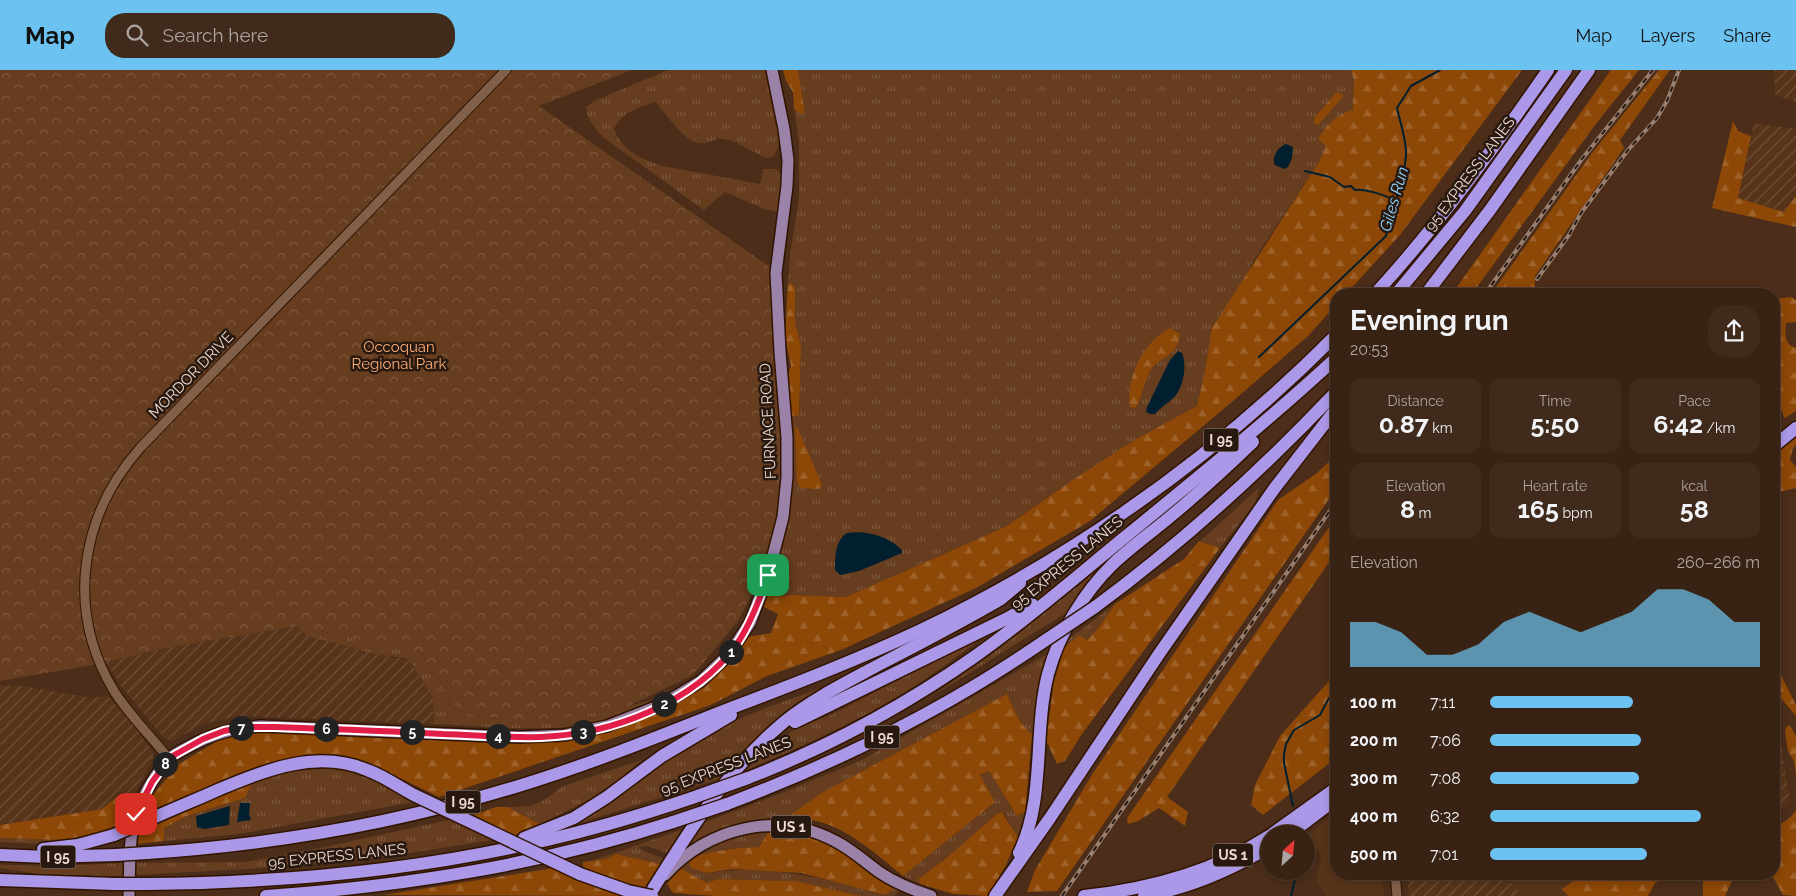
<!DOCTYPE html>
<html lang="en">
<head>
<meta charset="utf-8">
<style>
  :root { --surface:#382213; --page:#3f2a1c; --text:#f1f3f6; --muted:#aba4a0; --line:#523f33; --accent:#6cc3f2 }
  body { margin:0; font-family:Raleway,sans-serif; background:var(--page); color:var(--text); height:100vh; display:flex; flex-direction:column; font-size:19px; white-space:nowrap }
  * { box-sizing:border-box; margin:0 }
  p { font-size:16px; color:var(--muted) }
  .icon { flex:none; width:28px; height:28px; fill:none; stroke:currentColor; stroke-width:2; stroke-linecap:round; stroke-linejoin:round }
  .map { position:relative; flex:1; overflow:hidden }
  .side { position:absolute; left:1330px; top:218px; width:450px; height:592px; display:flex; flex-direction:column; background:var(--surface); border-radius:20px; box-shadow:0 2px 8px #0003,0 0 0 1px var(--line) }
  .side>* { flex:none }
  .needle { width:32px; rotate:26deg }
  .fabs { position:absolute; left:1260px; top:755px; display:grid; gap:10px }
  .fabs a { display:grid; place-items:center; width:55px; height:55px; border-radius:50%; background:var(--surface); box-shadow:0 2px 8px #0003,0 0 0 1px var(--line); font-size:25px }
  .pin { position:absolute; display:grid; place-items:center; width:42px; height:42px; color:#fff; margin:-21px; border-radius:10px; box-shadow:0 2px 8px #0006 }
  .km { position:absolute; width:25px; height:25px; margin:-12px; border-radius:50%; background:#222; color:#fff; font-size:14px; line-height:25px; text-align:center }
  .round { display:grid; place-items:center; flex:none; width:52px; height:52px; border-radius:20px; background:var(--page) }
  .overview { display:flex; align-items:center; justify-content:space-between; height:85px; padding:0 20px }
  h1 { font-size:28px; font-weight:700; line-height:38px }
  .figures { display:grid; grid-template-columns:repeat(3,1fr); gap:8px; height:85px; padding:5px 20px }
  .figures div { display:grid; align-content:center; border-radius:12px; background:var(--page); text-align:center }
  .figures b { font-size:25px; font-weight:700 }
  .figures small { font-size:14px; font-weight:400 }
  .figures p { font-size:14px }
  .chart { height:140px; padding:10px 20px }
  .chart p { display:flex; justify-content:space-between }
  .chart svg { width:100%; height:90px; margin-top:5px; fill:var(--accent); opacity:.7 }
  ul { padding:0 20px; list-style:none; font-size:16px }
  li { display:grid; grid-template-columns:80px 60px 1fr; align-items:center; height:38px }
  li i { height:12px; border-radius:6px; background:var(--accent) }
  header { display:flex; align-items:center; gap:30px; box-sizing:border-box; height:70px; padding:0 25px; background:var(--accent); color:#111 }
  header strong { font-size:24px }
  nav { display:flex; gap:28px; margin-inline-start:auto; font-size:18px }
  .search { width:350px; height:45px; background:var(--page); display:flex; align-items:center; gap:12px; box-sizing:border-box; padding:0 18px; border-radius:20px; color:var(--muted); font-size:19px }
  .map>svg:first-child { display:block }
  .built { fill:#563319 }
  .industrial { fill:url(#industrial-furrows) }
  .grass { fill:url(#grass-tufts) }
  .forest { fill:url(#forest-firs) }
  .park { fill:url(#park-crowns) }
  .water { fill:#011f2e }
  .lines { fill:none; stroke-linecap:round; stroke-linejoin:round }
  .stream { stroke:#011f2e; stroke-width:2 }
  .minor-casing { stroke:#301401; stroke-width:11 }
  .major-casing { stroke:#301401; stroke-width:14 }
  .highway-casing { stroke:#301401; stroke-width:15 }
  .minor { stroke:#81604a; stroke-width:9 }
  .major { stroke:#9a82a9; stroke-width:11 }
  .highway { stroke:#ab98e8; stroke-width:12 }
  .rail-casing { stroke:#997f6f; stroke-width:4 }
  .rail { stroke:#271910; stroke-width:2; stroke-dasharray:5.5; stroke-linecap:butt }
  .highway-bridge-casing { stroke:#301401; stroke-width:15; stroke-linecap:butt }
  .highway-bridge { stroke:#ab98e8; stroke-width:12 }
  .route-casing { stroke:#fff; stroke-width:10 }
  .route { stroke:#e11d48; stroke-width:6 }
  .labels { text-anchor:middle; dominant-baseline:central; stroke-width:5; stroke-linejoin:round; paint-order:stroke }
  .shield { fill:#271910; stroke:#b29f94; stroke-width:1 }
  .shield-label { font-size:14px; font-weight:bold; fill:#edd9cd }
  .street-label { font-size:15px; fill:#edd9cd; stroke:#271910 }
  .park-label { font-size:15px; fill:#fbab75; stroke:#271910 }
  .water-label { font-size:16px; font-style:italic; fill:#92d6fd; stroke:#271910 }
</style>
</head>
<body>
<header>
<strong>Map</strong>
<div class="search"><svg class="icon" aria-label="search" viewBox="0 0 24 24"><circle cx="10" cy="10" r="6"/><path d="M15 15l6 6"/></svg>Search here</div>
<nav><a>Map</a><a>Layers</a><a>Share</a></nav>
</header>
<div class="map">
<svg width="1796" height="826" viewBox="0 0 1796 826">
  <defs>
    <pattern id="industrial-furrows" width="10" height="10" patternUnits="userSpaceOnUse" patternTransform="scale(1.25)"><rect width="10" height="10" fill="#563319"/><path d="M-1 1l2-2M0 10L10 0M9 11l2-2" fill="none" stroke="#6f5039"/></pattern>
    <pattern id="grass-tufts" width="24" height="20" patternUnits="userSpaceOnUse" patternTransform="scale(1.25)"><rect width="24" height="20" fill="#673d1f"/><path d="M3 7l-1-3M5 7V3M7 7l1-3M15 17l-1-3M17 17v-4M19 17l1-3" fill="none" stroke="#7d583e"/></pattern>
    <pattern id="forest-firs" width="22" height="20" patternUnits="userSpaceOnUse" patternTransform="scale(1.25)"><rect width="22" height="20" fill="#8d4706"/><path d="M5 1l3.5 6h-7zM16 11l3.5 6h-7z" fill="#9d6129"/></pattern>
    <pattern id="park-crowns" width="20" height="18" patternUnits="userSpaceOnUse" patternTransform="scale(1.25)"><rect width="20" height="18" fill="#673d1f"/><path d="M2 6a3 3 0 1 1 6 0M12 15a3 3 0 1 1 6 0" fill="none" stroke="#7d583e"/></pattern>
  </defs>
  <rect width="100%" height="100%" fill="#4b2d19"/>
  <g class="built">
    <path d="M1336 743V804H1386L1382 807 1384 826H1326L1317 812 1321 785 1306 766Z"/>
    <path d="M1504 804H1583L1562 819 1568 826H1522Z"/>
  </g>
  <g class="industrial">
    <path d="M1774 0H1796V32L1775 25Z"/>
    <path d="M1754 53 1796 59V126L1785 142 1738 128Z"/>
    <path d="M297 556 308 566 375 584 408 590 412 593 433 628 434 654 240 646 203 654 173 671 164 668 121 616 106 592 165 578Z"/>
    <path d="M0 615 23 616 92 628 108 626 134 656 152 681 154 689 140 712 134 732 119 725 102 739 0 755Z"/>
    <path d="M1774 642 1779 659 1790 733 1774 744Z"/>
    <path d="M1409 804H1504L1522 826H1408Z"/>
  </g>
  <g class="grass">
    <path d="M668 0H766C770 26 790 64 773 87L766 88 733 71 718 68C711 72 704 75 695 72 684 69 664 43 656 32 639 37 624 41 614 58 619 79 643 90 663 96L760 114 763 99H777C788 110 780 128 778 142L764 139 725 122 704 140 604 68C596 59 587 50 586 37L594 31Z"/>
    <path d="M798 0H1351L1354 9 1353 40 1252 193 1205 301 1197 336 1074 409 1007 456 846 527 792 525 784 526 767 521 790 347 799 345 801 275 795 253V217L791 213 788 214 790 184 799 129V71L794 39 799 43 805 44Z"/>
    <path d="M1260 417 1255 433 1220 478 1200 471Z"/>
    <path d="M1104 495 1074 538 923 632 992 584Z"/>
    <path d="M1115 534 1099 557 1086 570 1079 565 1064 578 1066 571Z"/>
    <path d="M297 556 422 583 459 643 542 653 629 636 667 626C650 634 632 644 614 649 556 665 492 656 434 654L433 628 412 593 405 588 375 584 308 566Z"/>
    <path d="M987 564C960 584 934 604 905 622 854 653 799 678 743 701L764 681 797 658 831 645Z"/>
    <path d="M1049 583 1041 614 1032 665 1019 650 1007 624 821 723 789 746 748 751 720 760 685 776 697 755 772 727 862 690Z"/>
    <path d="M832 614 722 708 551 762 608 733 667 689 721 657 763 639Z"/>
    <path d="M642 690 618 710 585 732 540 754 507 737 531 736 544 730 563 716Z"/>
    <path d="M325 696 357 701 419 731 239 764 164 771V758L189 745 245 728 253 711 279 702Z"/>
    <path d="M989 701 1017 746 1025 742 1018 767 1003 742 944 790 918 809 920 814 903 806 995 732 980 706Z"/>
    <path d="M453 749 500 769 378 788 249 799 133 805 135 793 245 792 325 777Z"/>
    <path d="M129 753 94 767 45 774 0 772V768L61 770 88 765Z"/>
    <path d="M770 759 759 777 725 779 689 789 707 803C767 793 827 809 885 825L898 816 903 819 893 826H860L796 811 718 809 707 813 680 798C708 772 733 766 770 759Z"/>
    <path d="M681 760 667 783 647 776 638 777 646 782 663 788 660 794 616 784 606 789 591 791Z"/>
    <path d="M126 793V806L46 805 0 798V795L57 796Z"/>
  </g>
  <g class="forest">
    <path d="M783 0H798L805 44 799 43 794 39 793 22 786 11Z"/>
    <path d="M1351 0H1522L1400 165 1346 224H1336V235L1308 266 1233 331 1090 451 976 518 841 580 767 606 711 635 439 727 404 710 359 692 309 686 274 692 142 746 152 726 179 694 224 667 267 661 458 669 582 667 665 640 719 601 747 567 771 563 778 544 764 537 767 521 784 526 792 525 846 527 1007 456 1074 409 1138 368 1197 336 1205 301 1212 258 1320 90 1326 76 1318 69C1327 54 1336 45 1353 40L1354 9Z"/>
    <path d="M1611 0H1639L1595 55 1472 224H1452Z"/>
    <path d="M1659 0H1670L1620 70 1624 78 1535 206V224H1491L1592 83Z"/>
    <path d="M1337 22 1343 25 1342 28 1319 54 1316 55 1314 52 1315 47Z"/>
    <path d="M1733 51 1738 61 1751 66 1738 128 1784 142 1796 126V157L1712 138Z"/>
    <path d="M791 213 795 217V253L801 275 799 345 790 347 786 310 791 296 785 268 788 214Z"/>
    <path d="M1791 227 1796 230V252L1786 253C1785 264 1784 274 1796 278V341L1785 348 1774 324V229Z"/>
    <path d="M1170 258 1180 264C1178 285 1165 284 1153 297 1144 309 1143 325 1136 338L1130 337C1126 307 1143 272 1170 258Z"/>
    <path d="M795 357 798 359 822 415 819 419 800 418 797 411Z"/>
    <path d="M1796 364V375L1793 378 1790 390 1796 397V418L1774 423V384Z"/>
    <path d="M1336 385V419L1057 821 1027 822 1035 800 1093 703 1278 430 1317 403Z"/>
    <path d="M1336 447V482L1167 727 1188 742 1185 756 1159 738 1138 751 1128 754 1127 748Z"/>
    <path d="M1199 471 1220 478 1082 664 1065 691 1057 694 1046 670 1054 612 1064 578 1079 565 1087 570 1099 557 1115 534 1184 489Z"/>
    <path d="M1774 544 1779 548 1780 555V603L1796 635V646L1774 620Z"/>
    <path d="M1336 603V688L1263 745 1251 735 1255 715 1280 666Z"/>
    <path d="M1007 624 1019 650 1032 665 1025 742 1017 746 989 701 980 705 995 732 903 806C880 787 850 760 820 752 810 749 799 748 789 746L821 723Z"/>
    <path d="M1787 656H1790L1796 666V705L1794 691 1788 681 1785 661Z"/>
    <path d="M253 711 245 728 189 745 164 758V771L137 774V761Z"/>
    <path d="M119 725 134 732 129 753 88 765 61 770 0 768V755L102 739Z"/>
    <path d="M496 737H507L540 754 533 760 514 765 474 745Z"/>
    <path d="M1796 740V826L1783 825 1773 807 1767 804H1774V756C1782 755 1792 747 1796 740Z"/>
    <path d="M1002 742 1018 767 1006 795 987 826 953 824 920 814 918 809 944 790 997 744Z"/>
    <path d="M770 759 791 760 829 771 898 816 885 825 801 803 732 799 707 803 691 798 689 789C712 780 735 778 759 777Z"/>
    <path d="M616 784 660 794 644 818 616 812 587 800 583 796V792L606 789Z"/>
    <path d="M554 798 632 826 384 825Z"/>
    <path d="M680 798 707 813 718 809 796 811 860 826H715L673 823 667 814Z"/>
    <path d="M1583 804H1621L1622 805 1625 804H1686L1682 805 1665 804 1663 809 1655 813 1648 826H1568L1562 819Z"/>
    <path d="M1703 804H1735L1725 826H1703Z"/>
  </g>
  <path class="park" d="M0 0H632L539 36 773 199 783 401 773 482 738 551 693 605 629 636 542 653 459 643 422 583 297 556 165 578 93 595 0 611Z"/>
  <g class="water">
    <path d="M1286 74 1293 77 1292 88 1288 97 1284 99 1275 95C1271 87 1278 77 1286 74Z"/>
    <path d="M1178 281 1182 283C1187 295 1184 314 1176 325 1170 332 1161 337 1155 344H1150L1146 342 1147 337 1170 290Z"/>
    <path d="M847 463C866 460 888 466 902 480V483L859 501 840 505 835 500C835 488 835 470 847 463Z"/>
    <path d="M243 733H250L249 745 251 749 250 750 237 752 240 733Z"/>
    <path d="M230 736 229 755 204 759 197 757 196 746Z"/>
  </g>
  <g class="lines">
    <g class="stream">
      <path d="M1305 101 1330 107 1344 117 1351 116 1355 120C1365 119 1387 125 1395 131"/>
      <path d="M1259 287 1386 166C1392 139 1404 113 1406 85 1407 72 1400 52 1397 38L1411 16 1440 0"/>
      <path d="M1293 736 1284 693V684L1286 674 1294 660 1320 645 1329 628 1336 622"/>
      <path d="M1291 826 1297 801"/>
    </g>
    <defs>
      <g id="minor">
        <path d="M169 689C151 666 129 645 114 621 65 540 80 445 141 377L506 0"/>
        <path d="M1395 804 1397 826"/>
      </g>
      <g id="major">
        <path d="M665 805C708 758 777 740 835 771 851 779 864 791 879 802 895 813 913 820 931 826"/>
        <path d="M129 826C130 800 128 771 136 746 141 728 156 703 168 690 173 684 181 681 188 677 212 664 233 658 261 656L518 667 565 665 607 656 663 634 701 611 728 585 750 553 768 505 783 447 787 407V368L780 282 776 203 787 116 788 90 784 59 772 0"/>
      </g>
      <g id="highway">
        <path d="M1375 224C1439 154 1494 78 1548 0"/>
        <path d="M1396 224 1465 141 1566 0"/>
        <path d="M1426 224 1490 140 1589 0"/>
        <path d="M1774 376 1796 358"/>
        <path d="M1095 537C1182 473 1262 400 1336 322"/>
        <path d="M795 652 1008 548 1032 534"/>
        <path d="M748 708C828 677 904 636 974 587 1027 550 1076 507 1125 467 1197 408 1268 351 1336 288"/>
        <path d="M727 734C833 694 934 645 1028 582"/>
        <path d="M153 748C175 738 198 729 220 719 266 700 317 679 367 700 384 706 399 717 414 725"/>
        <path d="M1272 764 1336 718"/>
        <path d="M1290 764 1336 729"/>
        <path d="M524 768 574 748 607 727 662 686 731 645"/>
        <path d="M43 779 78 775 114 765"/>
        <path d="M147 783C271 775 393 754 512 718 582 697 650 670 718 643 787 617 855 591 921 560 1075 486 1216 386 1336 265"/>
        <path d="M1019 783C1046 728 1033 663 1048 604 1059 564 1083 523 1113 494 1131 477 1152 462 1171 446 1200 422 1227 397 1253 372"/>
        <path d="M0 785 47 787 116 785"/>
        <path d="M580 804 628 821"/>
        <path d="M0 810 114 814"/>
        <path d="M146 814C274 813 403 802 529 774 584 762 639 746 692 728"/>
        <path d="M653 819C690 759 729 698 784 652 810 631 841 615 871 599 915 576 958 554 1001 529L1020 513"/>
        <path d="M266 826C406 816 540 795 673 752"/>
        <path d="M995 826 1050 748 1159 584 1274 419 1336 339"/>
        <path d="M1084 826C1149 819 1213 802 1269 766"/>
        <path d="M1144 826C1190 818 1229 801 1269 777"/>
      </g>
    </defs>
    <use href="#minor" class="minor-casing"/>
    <use href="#major" class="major-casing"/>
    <use href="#highway" class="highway-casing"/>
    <use href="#minor" class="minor"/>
    <use href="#major" class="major"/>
    <use href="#highway" class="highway"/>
    <defs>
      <g id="rail">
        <path d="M1537 209 1569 165 1581 143 1628 80 1657 48 1667 31 1679 0"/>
        <path d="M1485 224 1582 89 1653 0"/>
        <path d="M1062 826 1336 432"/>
      </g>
    </defs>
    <use href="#rail" class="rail-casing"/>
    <use href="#rail" class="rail"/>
    <defs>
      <g id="highway-bridge">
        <path d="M1028 582 1095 537"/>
        <path d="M414 725 580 804"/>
        <path d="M692 728 748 708"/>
        <path d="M673 752 727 734"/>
        <path d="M114 765 153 748"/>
        <path d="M116 785 147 783"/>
        <path d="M114 814H146"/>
        <path d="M628 821 652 826"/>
      </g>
    </defs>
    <use href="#highway-bridge" class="highway-bridge-casing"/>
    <use href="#highway-bridge" class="highway-bridge"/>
  </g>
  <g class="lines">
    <defs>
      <path id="route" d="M136 744 152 712 169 689 176 684 203 669 224 661 245 657H276C332 659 387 661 443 664 476 665 509 668 541 667 613 664 694 633 737 574 751 553 760 529 768 505"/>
    </defs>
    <use href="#route" class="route-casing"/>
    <use href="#route" class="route"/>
  </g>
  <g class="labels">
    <g class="shield">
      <rect x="1203.5" y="358.5" width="35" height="23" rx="4"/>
      <rect x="864.5" y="655.5" width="35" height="23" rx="4"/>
      <rect x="445.5" y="720.5" width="35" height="23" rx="4"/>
      <rect x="771" y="745.5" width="40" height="23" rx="4"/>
      <rect x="1213" y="773.5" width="40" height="23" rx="4"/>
      <rect x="40.5" y="775.5" width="35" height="23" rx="4"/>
    </g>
    <g class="shield-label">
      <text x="1221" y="370">I 95</text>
      <text x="882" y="667">I 95</text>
      <text x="463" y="732">I 95</text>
      <text x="791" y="757">US 1</text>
      <text x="1233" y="785">US 1</text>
      <text x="58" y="787">I 95</text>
    </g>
    <g class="street-label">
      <text transform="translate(1470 104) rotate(-53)">95 EXPRESS LANES</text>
      <text transform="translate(191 305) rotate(-46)">MORDOR DRIVE</text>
      <text transform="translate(768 351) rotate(-93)">FURNACE ROAD</text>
      <text transform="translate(1067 493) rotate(-39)">95 EXPRESS LANES</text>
      <text transform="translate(726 696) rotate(-21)">95 EXPRESS LANES</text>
      <text transform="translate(337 786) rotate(-6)">95 EXPRESS LANES</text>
    </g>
    <g class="park-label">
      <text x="399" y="277">Occoquan<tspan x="399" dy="17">Regional Park</tspan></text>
    </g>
    <g class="water-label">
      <text transform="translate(1394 129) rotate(-74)">Giles Run</text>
    </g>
  </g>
</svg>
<div class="fabs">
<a><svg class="needle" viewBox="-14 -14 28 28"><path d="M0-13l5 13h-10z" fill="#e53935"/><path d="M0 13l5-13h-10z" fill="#aba4a0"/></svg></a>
</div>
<div class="pin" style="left:768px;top:505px;background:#1e9e55"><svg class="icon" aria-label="arrive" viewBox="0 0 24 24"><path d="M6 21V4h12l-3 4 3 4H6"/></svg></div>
<div class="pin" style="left:136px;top:744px;background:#d93025"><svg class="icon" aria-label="check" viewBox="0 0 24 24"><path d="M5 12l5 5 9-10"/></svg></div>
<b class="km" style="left:731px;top:582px">1</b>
<b class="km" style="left:664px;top:634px">2</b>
<b class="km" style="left:583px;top:662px">3</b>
<b class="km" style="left:498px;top:666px">4</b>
<b class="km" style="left:412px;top:662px">5</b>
<b class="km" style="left:326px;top:659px">6</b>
<b class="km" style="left:241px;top:658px">7</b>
<b class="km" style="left:165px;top:694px">8</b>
<section class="side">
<div class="overview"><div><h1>Evening run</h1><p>20:53</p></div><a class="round"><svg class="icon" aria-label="share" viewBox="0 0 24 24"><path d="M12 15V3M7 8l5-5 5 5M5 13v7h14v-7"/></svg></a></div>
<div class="figures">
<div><p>Distance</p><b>0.87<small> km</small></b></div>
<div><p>Time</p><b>5:50</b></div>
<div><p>Pace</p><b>6:42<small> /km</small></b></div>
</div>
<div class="figures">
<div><p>Elevation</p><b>8<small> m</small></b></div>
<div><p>Heart rate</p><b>165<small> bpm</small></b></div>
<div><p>kcal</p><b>58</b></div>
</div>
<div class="chart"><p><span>Elevation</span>260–266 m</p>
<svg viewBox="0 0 160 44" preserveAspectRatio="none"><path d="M0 44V22L10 22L20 27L30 38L40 38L50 33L60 22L70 17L80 22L90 27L100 22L110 17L120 6L130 6L140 11L150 22L160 22V44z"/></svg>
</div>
<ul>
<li><b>100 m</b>7:11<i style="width:53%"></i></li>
<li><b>200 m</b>7:06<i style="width:56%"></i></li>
<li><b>300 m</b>7:08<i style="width:55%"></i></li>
<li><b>400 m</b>6:32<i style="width:78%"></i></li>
<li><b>500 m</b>7:01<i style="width:58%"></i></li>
</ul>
</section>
</div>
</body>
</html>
